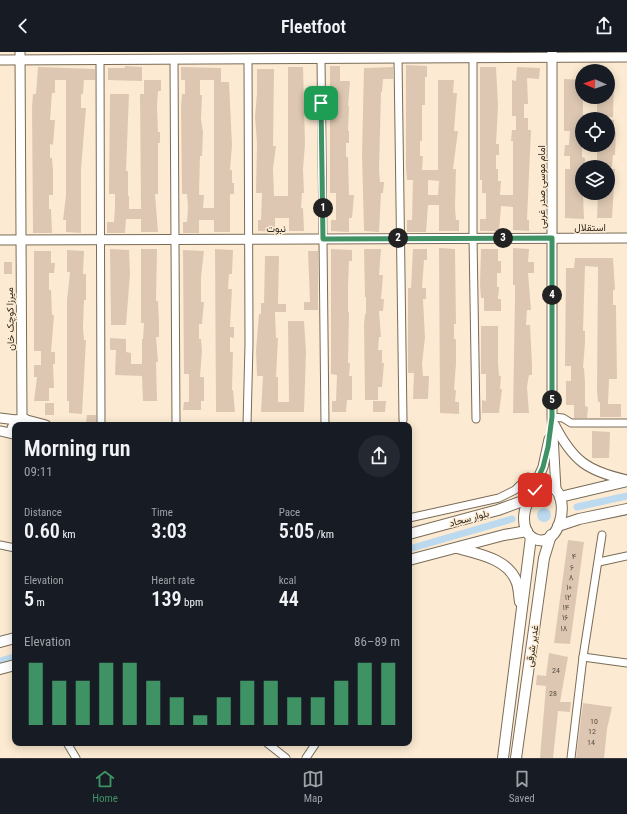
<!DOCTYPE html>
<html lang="en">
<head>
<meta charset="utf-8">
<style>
  :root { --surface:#171b24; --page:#242831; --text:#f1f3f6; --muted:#9ea1a6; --line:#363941; --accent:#3f9264 }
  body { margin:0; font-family:"Roboto Condensed",Vazirmatn,sans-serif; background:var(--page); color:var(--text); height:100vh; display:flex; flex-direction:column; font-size:15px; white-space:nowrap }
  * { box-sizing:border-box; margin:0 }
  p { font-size:13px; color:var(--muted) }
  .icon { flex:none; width:22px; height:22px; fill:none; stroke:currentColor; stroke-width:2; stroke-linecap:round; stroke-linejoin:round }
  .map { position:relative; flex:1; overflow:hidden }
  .details { position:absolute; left:12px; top:370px; width:400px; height:324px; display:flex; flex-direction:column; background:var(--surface); border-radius:8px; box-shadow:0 2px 10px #0003 }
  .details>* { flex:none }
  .needle { width:26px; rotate:272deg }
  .buttons { position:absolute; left:575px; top:12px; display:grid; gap:8px }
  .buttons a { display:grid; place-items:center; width:40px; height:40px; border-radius:50%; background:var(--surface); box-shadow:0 2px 10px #0003; font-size:20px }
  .pin { position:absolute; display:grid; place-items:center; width:34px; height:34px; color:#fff; margin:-17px; border-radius:8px; box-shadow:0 2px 6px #0006 }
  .km { position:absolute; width:20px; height:20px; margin:-10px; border-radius:50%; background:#222; color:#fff; font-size:11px; line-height:20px; text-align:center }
  .round { display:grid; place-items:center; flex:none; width:42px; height:42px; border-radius:21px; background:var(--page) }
  .head { display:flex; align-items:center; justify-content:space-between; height:68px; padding:0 12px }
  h1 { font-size:22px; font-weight:600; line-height:30px }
  .figures { display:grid; grid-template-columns:repeat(3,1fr); gap:6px; height:68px; padding:4px 12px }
  .figures div { display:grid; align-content:center }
  .figures b { font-size:20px; font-weight:600 }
  .figures small { font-size:11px; font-weight:400 }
  .figures p { font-size:11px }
  .chart { height:112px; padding:8px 12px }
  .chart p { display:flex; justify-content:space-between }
  .chart svg { width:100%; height:72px; margin-top:4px; stroke:var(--accent); stroke-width:6 }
  header { display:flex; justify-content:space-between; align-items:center; height:52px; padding:0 12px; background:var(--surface); font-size:18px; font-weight:600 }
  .menu { display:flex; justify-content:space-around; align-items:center; height:56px; border-top:1px solid var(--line); background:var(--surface); font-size:11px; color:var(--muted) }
  .menu a { display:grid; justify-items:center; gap:2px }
  .menu .on { color:var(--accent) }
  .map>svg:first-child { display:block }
  .water { fill:#bcdaef }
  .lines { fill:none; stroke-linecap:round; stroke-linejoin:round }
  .canal { stroke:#bcdaef; stroke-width:7 }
  .building { fill:#ddc7b2; fill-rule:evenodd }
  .minor-casing { stroke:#7a6c56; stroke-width:9 }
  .tertiary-casing { stroke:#7a6c56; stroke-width:11 }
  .secondary-casing { stroke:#7a6c56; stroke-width:12 }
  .minor { stroke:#fff; stroke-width:7 }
  .tertiary { stroke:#fff; stroke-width:9 }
  .secondary { stroke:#fff; stroke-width:10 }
  .route-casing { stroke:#fff; stroke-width:8 }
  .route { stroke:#3f9264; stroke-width:5 }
  .labels { text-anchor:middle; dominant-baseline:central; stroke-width:3; stroke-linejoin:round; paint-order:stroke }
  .number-label { font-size:8px; fill:#594f43 }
  .street-label { font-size:10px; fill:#2d271e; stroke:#fcebd2 }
</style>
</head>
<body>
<header><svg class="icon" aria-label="back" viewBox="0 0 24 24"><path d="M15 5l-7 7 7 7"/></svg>Fleetfoot<svg class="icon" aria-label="share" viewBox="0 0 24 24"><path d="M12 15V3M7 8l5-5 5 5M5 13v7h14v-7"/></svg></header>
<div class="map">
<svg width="627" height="706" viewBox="0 0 627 706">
  <rect width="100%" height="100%" fill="#fcebd2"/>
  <circle class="water" cx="544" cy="463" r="7"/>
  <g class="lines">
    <g class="canal">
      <path d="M577 455 627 444"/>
      <path d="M409 497 512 467"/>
      <path d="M0 609 15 605"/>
    </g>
  </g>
  <g class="building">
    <path d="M406 13 427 14V25H425V53H422V89H420V104H423L422 118H438V28H454L453 41H457L454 79H458L453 117H456L455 155 456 168H459V179H439V153H428L426 180H407V168H412L413 128H407L406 116ZM428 128 439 129 438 143H428Z"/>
    <path d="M125 14 142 15V29L108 28V16H125Z"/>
    <path d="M330 14H340V29H350L348 54H349L348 79H349V91H346V105H348L349 143H354L352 166H349V180L331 179V168H336V141H330Z"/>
    <path d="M38 15 95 17V28H84L83 42H81V56H86L81 117V181L66 180V168H63L66 143V28H55V41H52L50 68H55L53 93 50 92V106H52L53 119V143H49V157H51L52 181H33L32 55 33 42H36Z"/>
    <path d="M181 15 221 16V30H229L232 93 230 118H232V131H234V142H230V180H214V168H199V181H183V170H187L188 155 187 142H182L181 55 182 42H185V28H181ZM200 28H214V156H203L204 143H199L200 104H202L203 80 201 68 202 43H200Z"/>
    <path d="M288 15H303L305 92 303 117 304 141H302L301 156H303L304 179H289V166H275V180L258 179V168H261L262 141H256L257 91 255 65 257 41V17H274L273 94H276L273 116 274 144H288Z"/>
    <path d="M393 15V27H383L382 40H381L379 118 380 130H384L383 141H381L379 180 364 179 362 103 364 16Z"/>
    <path d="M480 15H496L498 54 496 92H499V103H496V117H498V129H501L500 143H513V89H511L512 78H516V64H512V28L516 29 517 15 540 16 539 27 527 26 528 52H524V66H528V78H531L527 168H529V179L513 178V155L501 154 499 179H480V167H486V141H482V128H480Z"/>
    <path d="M564 27 582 28 583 54 582 105 585 106V115H582L584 167 565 166V117H570V104H564L565 93H569L570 79H564Z"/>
    <path d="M608 27H614L613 65H597V45H608Z"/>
    <path d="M144 28H161V39H158L157 54 158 80H160V91H158V142H155L158 180H141V167H126L125 181H107V170H114L115 155V142H109L110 42H129L126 119H128V144H129V157H141L140 42H144Z"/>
    <path d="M608 67 614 68V80H616L615 103H613L612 115H597V93H608Z"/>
    <path d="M608 117H615L612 166H597L598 141H608Z"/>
    <path d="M439 196 455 197 456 272H454V287H456V312L454 338H456L455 350H459V362L440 361Z"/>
    <path d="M513 196 529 197 528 210H534V221H528L531 258H527L526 273H530L532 312V323H529L527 335 529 361H513L515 246V233H513Z"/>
    <path d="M110 197 129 198 130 222 126 273H111Z"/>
    <path d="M141 197H157L156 249H158L159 273V285H156L158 310H156L157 349H143L142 324 115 323 116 298H110V286L126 287V300L131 301V312H142V287H143L144 271H141Z"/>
    <path d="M215 197 233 198 232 222H229L228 237H232L230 275H234V286L230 285V300H233L232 338H233L235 360H216Z"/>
    <path d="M331 197 352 198V209H349L348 235V260H349L348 311H350L349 324H352V348H347L346 360H332V349H336L337 323 331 322Z"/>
    <path d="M364 197H381L379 223H383L381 247H384L383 259H379L381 285H379L378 298H382V311H384L382 335H378V348H365L364 273 365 262H366V245H365Z"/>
    <path d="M413 197H427V208H424L422 236H426V247H423L425 286 422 312 423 324H429L428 347H413L414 321H408V236H411Z"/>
    <path d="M481 197H498V209H501V221H497V235H499L498 247H501V259H484V246H481L480 233Z"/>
    <path d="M67 198 84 199 83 222H86V248H84L83 276 84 288H86L82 362 69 361V349H67V249L70 220H67Z"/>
    <path d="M183 198 204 199 201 225V250H204L203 260 202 272H199V287H201L202 299 200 325H204V349H201V358H183L184 350H189V322H184Z"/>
    <path d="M34 199H51V211H55L54 221H49V238H51L52 263H54L51 300H55V312H53L54 336H49V349H34L37 325H34V313H41V299H34Z"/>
    <path d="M308 199H318V258H304V250H310Z"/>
    <path d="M265 204H279L278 252H286V260H275L276 286H278L276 325H278V350H289L288 269H304L306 300 304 360H261L263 324H257L256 298 259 262H261V251H264Z"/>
    <path d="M575 206H613L615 238H613V253H616L617 327H609L608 352H621V365H600V350H598L597 339 598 215 585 214 583 279H585V291L583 316H584L585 330V354L588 355 587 366H574V353H566V329H571V314H565L566 216H574Z"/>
    <rect x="4" y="210" width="8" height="12"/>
    <path d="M481 274H498V311L499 324H501L500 337H502L499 361H482V348L486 349V322H481Z"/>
    <path d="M373 349H386L385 360H373Z"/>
    <rect x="45" y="351" width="9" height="12"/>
    <path d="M87 363H96V371H86Z"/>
    <path d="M592 379 610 380 609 406H592Z"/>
    <path d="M568 488 584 490 570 592 554 591Z"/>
    <path d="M549 601 568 605 560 650H571L570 660 558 659 553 706H540L546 634 536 633 537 623 546 624Z"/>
    <path d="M583 651 612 655 607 677 604 706H576Z"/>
  </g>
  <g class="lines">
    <defs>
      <g id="minor">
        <path d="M473 5V186L476 367"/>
        <path d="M321 6 325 373"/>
        <path d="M398 6 403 368"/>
        <path d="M100 7 101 373"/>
        <path d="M174 7 176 373"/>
        <path d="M552 365 563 366 571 371H627"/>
        <path d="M247 373 249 292 248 7"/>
        <path d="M409 466 499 446 515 438 528 425"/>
        <path d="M0 493 15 496"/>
        <path d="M599 510 627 504"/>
        <path d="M583 605 627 611"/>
        <path d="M67 691 76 706"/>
        <path d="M267 691 286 706"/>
        <path d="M306 706 316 691"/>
        <path d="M571 706 583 605 602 483"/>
      </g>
      <g id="tertiary">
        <path d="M20 0 22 366"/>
        <path d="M552 0V365L556 438"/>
        <path d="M0 8 627 5"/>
        <path d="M0 188 627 186"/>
        <path d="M0 366 16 368"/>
        <path d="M27 368 46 373"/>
        <path d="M554 372C573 409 587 419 627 428"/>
        <path d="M0 379 14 382"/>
        <path d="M15 382 12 376 16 368 25 367 31 373"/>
        <path d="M531 442 543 415 549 387"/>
      </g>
      <g id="secondary">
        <path d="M549 433C551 434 554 436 556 438 569 452 559 493 538 488 514 483 523 435 549 433Z"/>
        <path d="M560 445 627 429"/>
        <path d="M558 474 579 467 627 457"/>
        <path d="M409 482 498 458 528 447"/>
        <path d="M457 496C479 502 509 507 517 531 519 537 519 544 520 550"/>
        <path d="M409 508 504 483 527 479"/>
        <path d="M0 590 15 586"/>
        <path d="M0 617 15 613"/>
        <path d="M503 706 531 485"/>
        <path d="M516 706 544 506 551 483"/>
      </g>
    </defs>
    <use href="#minor" class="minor-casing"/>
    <use href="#tertiary" class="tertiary-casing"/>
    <use href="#secondary" class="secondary-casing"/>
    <use href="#minor" class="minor"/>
    <use href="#tertiary" class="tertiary"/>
    <use href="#secondary" class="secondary"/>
  </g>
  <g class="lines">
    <defs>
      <path id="route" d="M321 51 323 187 552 186V365L548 395 543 415 531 442 535 438"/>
    </defs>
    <use href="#route" class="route-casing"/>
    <use href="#route" class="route"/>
  </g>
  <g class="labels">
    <g class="number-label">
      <text x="574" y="504">۴</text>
      <text x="572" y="515">۶</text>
      <text x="571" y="525">۸</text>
      <text x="569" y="535">۱۰</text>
      <text x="568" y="545">۱۲</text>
      <text x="566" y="555">۱۴</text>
      <text x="565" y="565">۱۶</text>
      <text x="564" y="576">۱۸</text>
      <text x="556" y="618">24</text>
      <text x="553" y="641">28</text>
      <text x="594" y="669">10</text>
      <text x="592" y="679">12</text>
      <text x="591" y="690">14</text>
    </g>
    <g class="street-label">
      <text transform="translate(541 135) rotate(-90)">امام موسی صدر غربی</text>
      <text x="590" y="175">استقلال</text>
      <text x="276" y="176">نبوت</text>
      <text transform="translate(10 267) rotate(-91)">میرزا کوچک خان</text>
      <text transform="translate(469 466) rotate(-15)">بلوار سجاد</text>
      <text transform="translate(532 594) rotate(-82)">غدیر شرقی</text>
    </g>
  </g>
</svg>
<div class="buttons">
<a><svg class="needle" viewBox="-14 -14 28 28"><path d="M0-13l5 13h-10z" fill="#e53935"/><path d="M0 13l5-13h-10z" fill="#9ea1a6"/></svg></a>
<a><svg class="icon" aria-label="locate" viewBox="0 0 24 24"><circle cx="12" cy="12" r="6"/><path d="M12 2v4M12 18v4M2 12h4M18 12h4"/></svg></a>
<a><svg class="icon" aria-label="layers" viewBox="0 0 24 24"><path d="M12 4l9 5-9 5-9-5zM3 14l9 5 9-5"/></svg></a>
</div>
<div class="pin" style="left:321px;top:51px;background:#1e9e55"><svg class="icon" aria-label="arrive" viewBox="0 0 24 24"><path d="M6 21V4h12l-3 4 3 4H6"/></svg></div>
<div class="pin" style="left:535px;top:438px;background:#d93025"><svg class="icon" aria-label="check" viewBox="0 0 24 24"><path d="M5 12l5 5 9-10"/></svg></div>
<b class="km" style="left:323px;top:156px">1</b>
<b class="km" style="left:398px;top:186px">2</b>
<b class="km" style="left:503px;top:186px">3</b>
<b class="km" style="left:552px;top:243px">4</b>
<b class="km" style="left:552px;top:348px">5</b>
<section class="details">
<div class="head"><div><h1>Morning run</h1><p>09:11</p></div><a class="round"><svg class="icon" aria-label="share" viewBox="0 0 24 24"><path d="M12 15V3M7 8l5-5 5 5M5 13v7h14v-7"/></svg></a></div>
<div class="figures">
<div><p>Distance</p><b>0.60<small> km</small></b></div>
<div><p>Time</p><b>3:03</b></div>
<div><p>Pace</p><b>5:05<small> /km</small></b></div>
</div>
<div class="figures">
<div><p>Elevation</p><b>5<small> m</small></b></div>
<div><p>Heart rate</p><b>139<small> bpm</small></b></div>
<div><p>kcal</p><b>44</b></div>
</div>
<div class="chart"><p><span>Elevation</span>86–89 m</p>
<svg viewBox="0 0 160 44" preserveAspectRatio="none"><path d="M5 44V6M15 44V17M25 44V17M35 44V6M45 44V6M55 44V17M65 44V27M75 44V38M85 44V27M95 44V17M105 44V17M115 44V27M125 44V27M135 44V17M145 44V6M155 44V6"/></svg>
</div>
</section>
</div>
<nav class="menu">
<a class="on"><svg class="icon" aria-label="home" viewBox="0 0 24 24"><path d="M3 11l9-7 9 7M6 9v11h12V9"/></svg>Home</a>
<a><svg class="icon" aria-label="map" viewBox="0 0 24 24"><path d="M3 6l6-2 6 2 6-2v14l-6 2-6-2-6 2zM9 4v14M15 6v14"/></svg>Map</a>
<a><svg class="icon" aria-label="saved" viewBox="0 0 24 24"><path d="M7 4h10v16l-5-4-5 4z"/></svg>Saved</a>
</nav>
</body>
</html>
